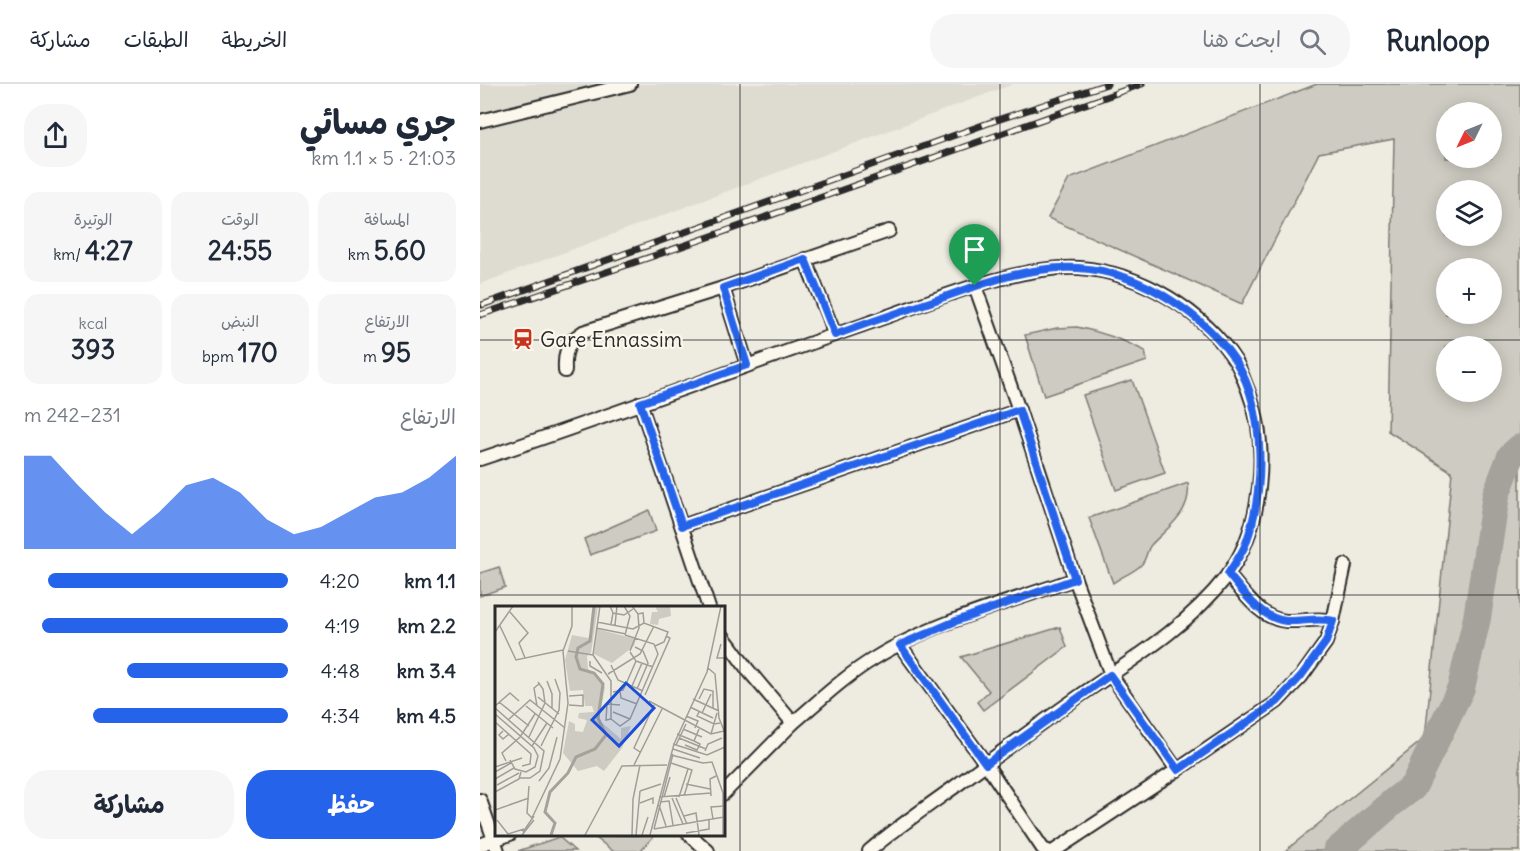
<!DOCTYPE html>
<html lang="ar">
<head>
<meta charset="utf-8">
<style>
  :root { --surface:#fff; --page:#f6f6f7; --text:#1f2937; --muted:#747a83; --line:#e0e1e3; --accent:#2563eb }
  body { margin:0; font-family:Delius,"Playpen Sans Arabic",sans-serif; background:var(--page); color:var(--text); direction:rtl; height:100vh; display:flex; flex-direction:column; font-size:22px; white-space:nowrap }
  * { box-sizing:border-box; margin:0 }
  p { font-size:20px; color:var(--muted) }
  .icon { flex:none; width:33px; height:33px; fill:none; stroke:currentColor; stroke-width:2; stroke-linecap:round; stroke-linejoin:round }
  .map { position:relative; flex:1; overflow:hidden; direction:ltr }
  .side { display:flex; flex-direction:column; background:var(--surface); width:480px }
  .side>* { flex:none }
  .needle { width:39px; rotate:227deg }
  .fabs { position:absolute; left:956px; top:18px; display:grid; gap:12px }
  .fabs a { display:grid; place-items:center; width:66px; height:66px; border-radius:50%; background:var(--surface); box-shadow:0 3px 15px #0003; font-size:30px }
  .pin { position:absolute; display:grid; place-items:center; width:51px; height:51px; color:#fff; margin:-62px -26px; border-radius:50% 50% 50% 0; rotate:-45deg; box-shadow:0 0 6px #0007 }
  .pin .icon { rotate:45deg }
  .round { display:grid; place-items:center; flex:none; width:63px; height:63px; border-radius:24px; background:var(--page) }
  .headline { display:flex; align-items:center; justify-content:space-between; height:102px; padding:0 24px }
  h1 { font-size:33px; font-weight:700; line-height:45px }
  .figures { display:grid; grid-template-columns:repeat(3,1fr); gap:9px; height:102px; padding:6px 24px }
  .figures div { display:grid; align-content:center; border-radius:15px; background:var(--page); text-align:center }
  .figures b { font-size:26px; font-weight:700 }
  .figures small { font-size:16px; font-weight:400 }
  .figures p { font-size:16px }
  .chart { height:168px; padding:12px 24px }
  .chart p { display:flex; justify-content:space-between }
  .chart svg { width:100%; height:108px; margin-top:6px; fill:var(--accent); opacity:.7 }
  .action { display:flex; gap:12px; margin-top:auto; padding:12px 24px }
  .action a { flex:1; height:69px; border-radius:24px; background:var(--accent); color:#fff; font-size:24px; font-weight:700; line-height:69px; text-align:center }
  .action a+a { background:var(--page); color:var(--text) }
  ul { padding:0 24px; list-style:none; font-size:20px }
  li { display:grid; grid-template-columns:96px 72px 1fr; align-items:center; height:45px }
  li i { height:15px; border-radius:8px; background:var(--accent) }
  header { display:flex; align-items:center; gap:36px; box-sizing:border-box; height:84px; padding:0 30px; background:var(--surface); border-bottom:2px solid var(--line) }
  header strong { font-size:28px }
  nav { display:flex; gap:33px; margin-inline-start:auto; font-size:21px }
  .search { width:420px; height:54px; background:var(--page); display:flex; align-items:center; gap:15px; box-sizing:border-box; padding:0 21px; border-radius:24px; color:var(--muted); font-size:22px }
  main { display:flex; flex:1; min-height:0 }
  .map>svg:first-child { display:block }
  .built { fill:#dedbd1 }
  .green { fill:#cecbc2; stroke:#7c7b76; stroke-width:1.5; fill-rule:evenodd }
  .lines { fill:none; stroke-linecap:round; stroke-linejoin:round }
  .river { stroke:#a4a29a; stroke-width:28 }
  .minor-casing { stroke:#2b2b2b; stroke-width:16 }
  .minor { stroke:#fbf7ec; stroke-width:12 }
  .rail-casing { stroke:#2b2b2b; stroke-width:7 }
  .rail { stroke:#fbf7ec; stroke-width:4.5; stroke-dasharray:14; stroke-linecap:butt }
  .route-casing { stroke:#fff; stroke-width:12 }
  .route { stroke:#2563eb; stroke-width:8 }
  .grid { fill:none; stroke:#2b2b2b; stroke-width:1.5; stroke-opacity:0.55 }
  .labels { text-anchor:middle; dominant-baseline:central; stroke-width:4.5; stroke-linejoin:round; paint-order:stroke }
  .poi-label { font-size:21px; fill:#2b2b2b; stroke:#fbf7ec; text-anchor:start }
  .inset-river { fill:none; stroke:#a4a29a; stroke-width:3 }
  .inset-road { fill:none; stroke:#a09e98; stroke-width:1.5 }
  .view { fill:#1d4ed8; fill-opacity:0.15; stroke:#1d4ed8; stroke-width:3 }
  .inset-edge { fill:none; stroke:#2b2b2b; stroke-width:3 }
</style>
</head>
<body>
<header>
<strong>Runloop</strong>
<div class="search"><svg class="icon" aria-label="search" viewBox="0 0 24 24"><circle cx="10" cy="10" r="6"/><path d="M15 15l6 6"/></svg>ابحث هنا</div>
<nav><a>الخريطة</a><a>الطبقات</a><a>مشاركة</a></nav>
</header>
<main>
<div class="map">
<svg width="1040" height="767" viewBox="0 0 1040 767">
  <rect width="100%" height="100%" fill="#eeebe0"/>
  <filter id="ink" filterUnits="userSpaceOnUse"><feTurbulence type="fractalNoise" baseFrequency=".0167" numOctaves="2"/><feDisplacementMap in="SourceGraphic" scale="12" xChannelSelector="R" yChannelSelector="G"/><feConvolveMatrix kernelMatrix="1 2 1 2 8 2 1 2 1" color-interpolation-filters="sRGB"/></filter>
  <g filter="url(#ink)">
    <path class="built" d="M0 0H533L0 200Z"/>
    <g class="green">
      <path d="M837 0H1040V767H805L945 654 972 388 908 347 914 55 839 69 762 220 568 134 589 95ZM966 28H1011V74H966ZM966 106H1011V152H966ZM966 184H1011V230H966ZM966 262H1011V308H966Z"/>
      <path d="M597 243C622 248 642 255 665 267L667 277 564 312 545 251 577 244Z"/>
      <path d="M652 296 685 389 636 406 603 311Z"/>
      <path d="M708 399C712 428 689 442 671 461 666 467 667 475 661 481 653 489 642 492 633 499L609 434Z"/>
      <path d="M169 426 176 447 110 471 104 455Z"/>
      <path d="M19 483 25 503 0 512V489Z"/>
      <path d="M580 543 587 563 503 626 497 618 509 607 481 573Z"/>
      <path d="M112 751H175L160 767H133Z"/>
      <path d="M79 753 95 767H38Z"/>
    </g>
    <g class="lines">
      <path class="river" d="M857 767 913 718 933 703 981 604 997 534 1016 411 1031 372 1040 364"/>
      <defs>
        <g id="minor">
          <path d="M0 37 150 0"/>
          <path d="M325 175 355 251"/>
          <path d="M495 202 539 326 595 495 631 591 697 686"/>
          <path d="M267 281 243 204 409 147"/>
          <path d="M85 287C84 269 87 258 103 248L243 204"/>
          <path d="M160 319 229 524"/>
          <path d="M0 375C128 333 255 285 383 241 445 220 536 180 600 184 661 189 723 226 756 278 761 286 764 297 768 306 790 361 783 445 746 493 707 543 652 576 601 611 558 641 516 672 473 704 445 724 416 744 389 767"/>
          <path d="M202 442 539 326"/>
          <path d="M853 537 865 481"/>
          <path d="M243 552 268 586 313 639 243 710"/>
          <path d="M420 561 506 680 563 765 568 767"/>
          <path d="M313 639C340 616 365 592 395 574 451 539 532 517 595 495"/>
          <path d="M0 716 18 767"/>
          <path d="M209 750 228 767"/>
          <path d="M0 761 30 750"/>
          <path d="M574 767 697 686 797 618 821 593 846 558 853 537C837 533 822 538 806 537 780 535 763 508 748 490"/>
        </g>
      </defs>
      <use href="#minor" class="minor-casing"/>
      <use href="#minor" class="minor"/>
      <defs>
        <g id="rail">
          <path d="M2 221 514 37 627 0"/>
          <path d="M0 231 229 153 662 0"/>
        </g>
      </defs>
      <use href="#rail" class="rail-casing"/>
      <use href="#rail" class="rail"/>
    </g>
  </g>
  <g class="lines" filter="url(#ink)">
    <defs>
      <path id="route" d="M325 175 355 251C387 239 420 228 453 217 499 201 549 181 598 184 632 186 663 198 691 216 716 232 740 253 756 278 786 327 785 407 766 459 762 470 754 480 748 490 763 508 780 534 806 537 822 538 837 533 853 537L846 558 821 592 797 618 698 686 630 591 506 680 420 561 476 537 595 495 539 326 202 442 160 319 267 281 243 204Z"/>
    </defs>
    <use href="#route" class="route-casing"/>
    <use href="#route" class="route"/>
  </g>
  <path class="grid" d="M260 0V767M520 0V767M780 0V767M0 256H1040M0 511H1040"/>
  <defs>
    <symbol id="station-bare" viewBox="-9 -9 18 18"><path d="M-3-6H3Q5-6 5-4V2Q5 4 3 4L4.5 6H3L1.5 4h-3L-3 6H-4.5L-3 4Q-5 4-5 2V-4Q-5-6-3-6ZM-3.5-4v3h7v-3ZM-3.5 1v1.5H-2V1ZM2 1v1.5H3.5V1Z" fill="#c8321e" stroke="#fbf7ec" stroke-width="2.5" paint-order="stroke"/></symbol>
  </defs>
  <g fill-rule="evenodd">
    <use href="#station-bare" x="28" y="240" width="30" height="30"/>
  </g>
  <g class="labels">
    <g class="poi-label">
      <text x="60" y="255">Gare Ennassim</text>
    </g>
  </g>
  <g transform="translate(15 522)">
    <rect width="230" height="230" fill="#eeebe0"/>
    <path d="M98 0H103L96 47 92 50 93 63 110 81 104 114 126 133V122L136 120 127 142 109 165 102 160 83 165 68 147 74 115 80 118V125L88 126 92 114 83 112 84 107 99 106 97 100H90L88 84 75 85 70 54 77 29 93 32 98 22ZM160 0H175L176 10 164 13 163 19 155 18 157 6H163ZM102 23 141 33 139 40 117 57 99 48Z" fill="#cecbc2"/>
    <path class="inset-river" d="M56 229 60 217 50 206 55 186 73 167 81 151 100 143 111 129 103 112 108 78 99 67 85 63 81 51 83 42 95 35 99 0"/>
    <path class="inset-road" d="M105 0 98 49 116 75V113L125 120 135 113 163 48 159 38 130 29M115 0 118 7 116 18M129 0 135 10 130 29M137 0 143 8 148 7 149 17M15 6 33 27 24 37 30 52M118 7 129 9 138 3M102 16 138 23 149 17 173 26 169 36 160 40M120 19 122 0M5 20 21 54 68 44M101 22 131 28M0 26 18 0M226 38 222 52H230M140 41 148 45 153 57 142 83M73 45 98 49M135 45 144 22 143 8M95 55V60L107 67M141 55 158 61M116 59 123 74 148 85M213 62 220 68 224 112 230 127M113 68 145 48 159 20M52 75 57 88V102M137 80 147 57M125 85 126 92 142 98M118 86 128 84 131 78 141 55 135 46M150 89 175 32 171 30M74 90 88 89V100L74 99M43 91 64 108M198 93 224 105M204 93 209 83 218 85V103M154 95 216 128 229 125M4 96 34 120M0 100 15 87 24 95M31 100 58 122M42 100 39 82 44 78M195 101 218 112M0 102 49 145 45 165 35 172H24M118 106 135 113M204 106 202 110 219 118 225 117M207 107 216 88M0 108 39 142 43 150 40 161 31 166 20 163 15 154M191 110 203 115 200 122M116 113 111 114 112 98 125 99M13 114 35 94 70 122M0 116 36 148 35 158 27 160M188 123 207 131M8 125 4 129 8 133 14 128M182 128 199 135 204 123M216 128 222 107M34 131 50 97 48 83 43 76M184 132 211 143M178 138 212 149 230 141M181 139 191 118M190 139 202 144 205 138 199 135M37 140 52 117M46 140 64 104 65 87 60 73M178 143 205 152M210 145 213 138 227 132M145 146 139 142 159 99M176 149 208 157 217 156 228 187V229M11 155 7 147 25 131 40 108M176 157 197 164 189 190M139 159 167 103M0 161 27 152M0 166 16 157M0 173 19 162M44 175 54 162 62 131M191 178 215 183M2 179 24 167M34 180 32 207 37 212M145 185 166 178M0 186 24 173 26 166M216 190 215 173 221 170M164 191 216 187M169 191 175 171M184 191 193 163M177 192 188 218M181 192 192 218M165 196 174 195 178 219M145 197 158 192V198M164 199 171 220M0 204 34 192M189 210 201 207 204 229M37 212 65 153 73 97 68 45 77 20V0M218 213 216 201 230 200M2 214 13 228 29 223M159 223 178 148M159 223 229 211M28 226 39 210M191 227 214 223V214M27 229 39 214M90 229 127 160 172 159M137 229 138 193 145 159M141 229 145 185M147 229 153 211M155 229 179 138 212 66 226 0"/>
    <path class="view" d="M131 77 159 102 124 140 97 114Z"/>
    <rect width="230" height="230" class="inset-edge"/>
  </g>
</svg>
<div class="fabs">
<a><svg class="needle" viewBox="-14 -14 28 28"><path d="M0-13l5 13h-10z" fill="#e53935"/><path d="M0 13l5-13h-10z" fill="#747a83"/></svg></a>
<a><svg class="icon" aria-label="layers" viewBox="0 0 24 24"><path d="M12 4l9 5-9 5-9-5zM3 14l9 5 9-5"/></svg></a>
<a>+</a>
<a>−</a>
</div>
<div class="pin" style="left:495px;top:202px;background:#1e9e55"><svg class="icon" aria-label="arrive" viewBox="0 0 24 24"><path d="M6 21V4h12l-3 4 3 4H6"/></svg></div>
</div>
<section class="side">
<div class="headline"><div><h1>جري مسائي</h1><p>21:03 · 5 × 1.1 km</p></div><a class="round"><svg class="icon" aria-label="share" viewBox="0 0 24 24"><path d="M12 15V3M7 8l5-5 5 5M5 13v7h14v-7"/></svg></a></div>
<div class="figures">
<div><p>المسافة</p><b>5.60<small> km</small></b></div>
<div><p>الوقت</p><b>24:55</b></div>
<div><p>الوتيرة</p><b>4:27<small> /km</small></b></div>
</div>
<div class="figures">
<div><p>الارتفاع</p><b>95<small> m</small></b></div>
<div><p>النبض</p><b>170<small> bpm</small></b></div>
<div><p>kcal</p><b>393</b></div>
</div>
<div class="chart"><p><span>الارتفاع</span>231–242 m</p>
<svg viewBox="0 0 160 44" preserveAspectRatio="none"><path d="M0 44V6L10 6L20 18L30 29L40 38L50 29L60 18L70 15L80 21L90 32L100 38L110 35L120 29L130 23L140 21L150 15L160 6V44z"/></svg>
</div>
<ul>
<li><b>1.1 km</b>4:20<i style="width:91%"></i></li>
<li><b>2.2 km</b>4:19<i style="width:93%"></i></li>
<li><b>3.4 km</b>4:48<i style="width:61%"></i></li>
<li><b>4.5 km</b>4:34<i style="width:74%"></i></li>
</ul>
<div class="action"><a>حفظ</a><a>مشاركة</a></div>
</section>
</main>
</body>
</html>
